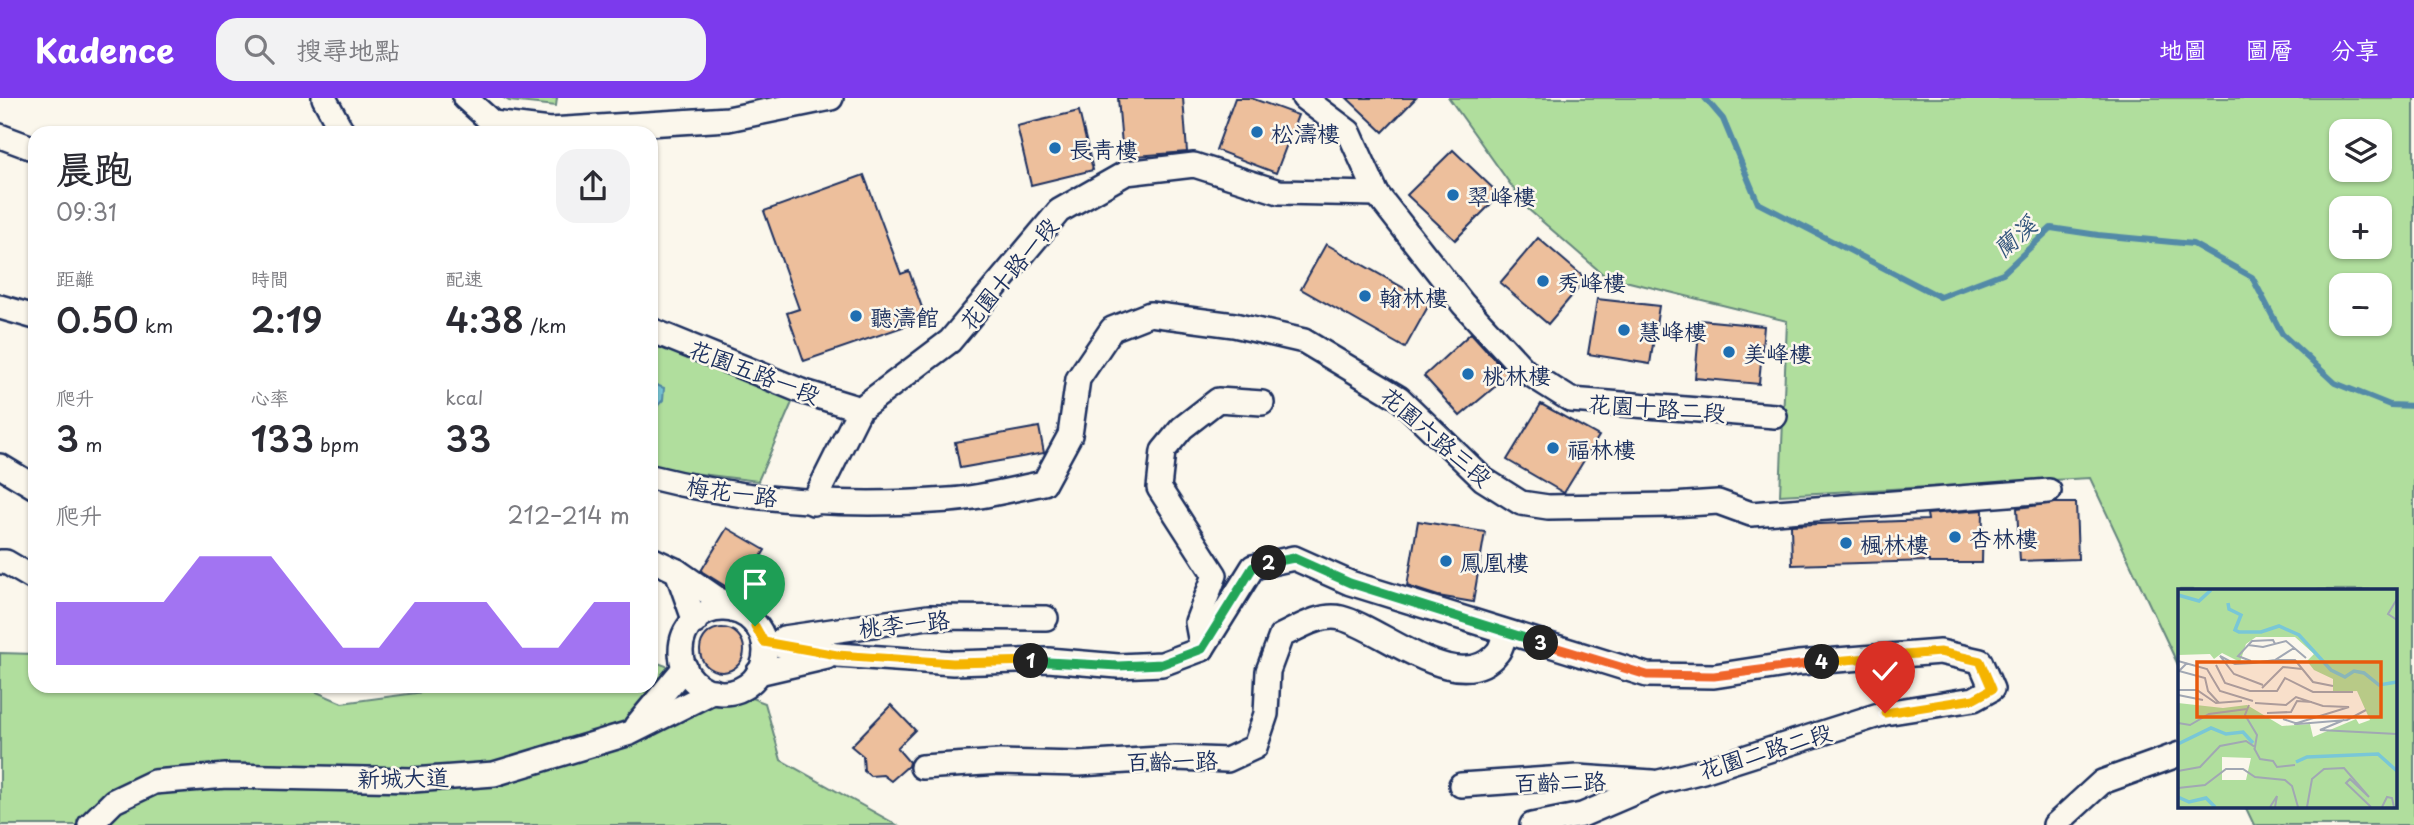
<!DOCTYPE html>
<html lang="zh-TW">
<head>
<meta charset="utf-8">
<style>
  :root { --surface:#fff; --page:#f2f2f3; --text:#2b2b33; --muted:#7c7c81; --accent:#7c3aed }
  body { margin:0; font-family:"Playpen Sans","LXGW WenKai TC",sans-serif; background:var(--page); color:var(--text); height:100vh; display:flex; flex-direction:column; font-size:26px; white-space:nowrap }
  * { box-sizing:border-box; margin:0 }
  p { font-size:23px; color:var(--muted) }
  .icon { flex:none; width:38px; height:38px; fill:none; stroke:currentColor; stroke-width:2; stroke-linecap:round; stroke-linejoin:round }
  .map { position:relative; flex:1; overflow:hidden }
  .side { position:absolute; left:28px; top:28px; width:630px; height:567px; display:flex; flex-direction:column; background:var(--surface); border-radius:21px; box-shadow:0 2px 5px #0004 }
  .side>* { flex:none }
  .fabs { position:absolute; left:2329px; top:21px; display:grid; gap:14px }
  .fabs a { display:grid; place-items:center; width:63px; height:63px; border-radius:14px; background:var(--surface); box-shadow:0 2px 5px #0004; font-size:35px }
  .pin { position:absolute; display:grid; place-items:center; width:60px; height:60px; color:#fff; margin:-72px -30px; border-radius:50% 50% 50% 0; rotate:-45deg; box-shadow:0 0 7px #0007 }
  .pin .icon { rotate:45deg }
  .km { position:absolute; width:35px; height:35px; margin:-18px; border-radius:50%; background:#222; color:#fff; font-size:19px; line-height:35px; text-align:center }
  .round { display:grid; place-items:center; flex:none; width:74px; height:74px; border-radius:21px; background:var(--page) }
  .summary { display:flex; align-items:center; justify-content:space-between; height:119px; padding:0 28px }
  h1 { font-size:38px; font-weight:600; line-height:52px }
  .metrics { display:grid; grid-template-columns:repeat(3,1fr); gap:10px; height:119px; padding:7px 28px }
  .metrics div { display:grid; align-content:center }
  .metrics b { font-size:35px; font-weight:600 }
  .metrics small { font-size:19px; font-weight:400 }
  .metrics p { font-size:19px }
  .chart { height:196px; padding:14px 28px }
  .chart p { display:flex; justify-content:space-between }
  .chart svg { width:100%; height:126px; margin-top:7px; fill:var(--accent); opacity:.7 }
  header { display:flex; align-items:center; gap:42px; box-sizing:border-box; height:98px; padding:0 35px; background:var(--accent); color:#fff }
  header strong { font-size:33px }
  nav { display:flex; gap:38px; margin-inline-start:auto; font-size:24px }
  .search { width:490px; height:63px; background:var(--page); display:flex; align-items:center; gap:18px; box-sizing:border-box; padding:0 24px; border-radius:21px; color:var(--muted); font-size:26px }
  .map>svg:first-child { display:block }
  .green { fill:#b0de9d; stroke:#66867e; stroke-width:2; fill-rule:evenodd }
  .water { fill:#79c7d7; stroke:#538aa7; stroke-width:2 }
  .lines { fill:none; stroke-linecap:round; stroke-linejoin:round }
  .stream { stroke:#538aa7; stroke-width:6 }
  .building { fill:#edbf9c; stroke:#1b2f5e; stroke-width:2 }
  .minor-casing { stroke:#1b2f5e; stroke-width:28 }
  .minor { stroke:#fbf7ec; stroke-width:23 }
  .split-1-casing { stroke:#fff; stroke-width:14 }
  .split-2-casing { stroke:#fff; stroke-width:14 }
  .split-3-casing { stroke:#fff; stroke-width:14 }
  .split-4-casing { stroke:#fff; stroke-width:14 }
  .split-5-casing { stroke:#fff; stroke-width:14 }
  .split-1 { stroke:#f5b400; stroke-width:9 }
  .split-2 { stroke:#22a559; stroke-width:9 }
  .split-3 { stroke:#22a559; stroke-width:9 }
  .split-4 { stroke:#f0652b; stroke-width:9 }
  .split-5 { stroke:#f5b400; stroke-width:9 }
  .poi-dot { fill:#1f6fb2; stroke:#fbf7ec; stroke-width:2.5 }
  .labels { text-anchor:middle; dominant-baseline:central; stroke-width:5; stroke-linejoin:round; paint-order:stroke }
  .poi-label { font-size:23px; fill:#1b2f5e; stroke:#fbf7ec; text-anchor:start }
  .street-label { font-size:23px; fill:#1b2f5e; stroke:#fbf7ec }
  .water-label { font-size:24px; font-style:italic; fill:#32557c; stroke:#fbf7ec }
  .inset-river { fill:none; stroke:#79c7d7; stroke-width:3.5 }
  .inset-road { fill:none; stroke:#a1a7b3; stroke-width:2 }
  .view { fill:#e8590c; fill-opacity:0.15; stroke:#e8590c; stroke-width:3.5 }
  .inset-edge { fill:none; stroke:#1b2f5e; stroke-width:3.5 }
</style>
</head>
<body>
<header>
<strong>Kadence</strong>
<div class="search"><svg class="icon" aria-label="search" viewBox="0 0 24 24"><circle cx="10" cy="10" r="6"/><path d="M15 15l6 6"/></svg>搜尋地點</div>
<nav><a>地圖</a><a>圖層</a><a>分享</a></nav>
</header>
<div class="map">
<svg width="2414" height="727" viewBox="0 0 2414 727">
  <rect width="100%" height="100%" fill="#fbf7ec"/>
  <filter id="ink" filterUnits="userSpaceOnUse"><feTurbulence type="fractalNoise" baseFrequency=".0143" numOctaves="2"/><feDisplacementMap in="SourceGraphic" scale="14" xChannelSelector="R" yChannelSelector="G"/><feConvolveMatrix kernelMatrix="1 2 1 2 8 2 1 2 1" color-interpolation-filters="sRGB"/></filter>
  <g filter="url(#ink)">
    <g class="green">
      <path d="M504 0H557L556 8 509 3Z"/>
      <path d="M1449 0H2414V727H2254L2245 708H2395V492H2180L2179 569 2090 380 1780 397 1787 223 1605 178 1528 111ZM2342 33H2380V72H2342ZM2342 110H2380V149H2342ZM2342 187H2380V226H2342Z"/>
      <path d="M651 243 794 300 758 383 651 370Z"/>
      <path d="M0 555 35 556V588H303L342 605 468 588H651V564L653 563 765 605 781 662 897 727H0Z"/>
    </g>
    <path class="water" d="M651 285 664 290 663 302 651 315Z"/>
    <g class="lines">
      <path class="stream" d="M1705 0 1723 21 1758 105 1940 199 2003 175 2051 130 2098 137 2193 146 2252 179 2282 236 2335 285 2390 307 2414 308"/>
    </g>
    <g class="building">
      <path d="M1118 0H1183L1187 54 1123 59Z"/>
      <path d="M1235 0H1251L1298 17 1276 75 1216 52Z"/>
      <path d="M1347 0H1416L1383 34Z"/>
      <path d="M1079 13 1093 72 1031 87 1017 28Z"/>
      <path d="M1453 52 1500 97 1455 142 1407 97Z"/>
      <path d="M864 77 901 176 909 173 926 221 804 263 787 215 799 211 764 113Z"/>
      <path d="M1538 140 1586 181 1548 226 1500 185Z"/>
      <path d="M1326 146 1430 205 1405 250 1301 191Z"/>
      <path d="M1597 201 1659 208 1650 266 1588 256Z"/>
      <path d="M1700 222 1764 228 1759 286 1695 280Z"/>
      <path d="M1471 235 1509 277 1460 318 1424 278Z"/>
      <path d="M1541 306 1599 338 1564 395 1507 362Z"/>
      <path d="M1039 329 1044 355 960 370 955 344Z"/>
      <path d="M2055 405H2076L2078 461 2020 463 2017 410Z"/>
      <path d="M1983 412 1982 465H1929V463L1792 467 1791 427 1928 422 1927 416Z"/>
      <path d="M1418 423 1485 434 1473 504 1438 498 1407 488Z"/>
      <path d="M727 430 765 452 738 496 701 473Z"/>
      <circle cx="722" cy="552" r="22"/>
      <path d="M891 607 915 632 897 650 909 664 908 668 891 683 883 677 870 678 864 673 863 658 851 648Z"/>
    </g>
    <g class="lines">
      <defs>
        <g id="minor">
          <path d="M324 0 343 35"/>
          <path d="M465 0 493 25 550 32 728 21 831 0"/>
          <path d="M1304 0 1349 34 1377 96 1463 206 1525 273 1571 302 1775 318"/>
          <path d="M0 38 35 51"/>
          <path d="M0 209 35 219"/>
          <path d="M651 232 801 293 860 311"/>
          <path d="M0 368 35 389"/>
          <path d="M651 379C748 404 850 409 949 402 981 400 1013 391 1044 385L1070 337 1078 281 1112 231 1150 216 1234 227 1304 243 1399 300 1483 381 1521 405 1548 409 1672 407 1718 404 1751 416 2049 393"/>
          <path d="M813 405 860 311 950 243 1059 113 1126 75 1194 67 1279 94 1377 96"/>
          <path d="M651 461 677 473 735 513"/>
          <path d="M0 464H6L35 481"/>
          <path d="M677 473 695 524"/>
          <circle cx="723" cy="553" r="42"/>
          <path d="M784 540 928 519 1046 520"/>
          <path d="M764 544 837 557 953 565 1048 562 1118 568 1162 566 1202 551 1253 469 1294 460 1350 485 1647 577 1714 578 1798 565 1940 554 1980 563 1992 591 1974 601 1885 615 1703 673 1659 684 1582 717 1532 727"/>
          <path d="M1202 551 1197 524 1215 477 1159 390 1163 353 1182 330 1218 302 1262 305"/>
          <path d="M758 575 827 559"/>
          <path d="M636 628 685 569"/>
          <path d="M922 669 1000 664 1079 666 1175 660 1227 662 1255 649 1266 616 1268 573 1281 538C1298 530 1321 515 1341 520 1382 530 1460 602 1498 554 1502 549 1503 540 1506 534"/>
          <path d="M1461 687 1578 679 1652 684"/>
          <path d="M90 727 114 703 154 684 226 678 413 682 494 676 630 635 714 593"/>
          <path d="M2055 727 2102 684 2180 656"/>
        </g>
      </defs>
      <use href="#minor" class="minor-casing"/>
      <use href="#minor" class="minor"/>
    </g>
  </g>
  <g class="lines" filter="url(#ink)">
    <defs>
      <path id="split-1" d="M755 528 764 544 837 557 953 565 1031 563"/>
      <path id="split-2" d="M1031 563 1118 568 1162 566 1202 551 1253 469 1269 465"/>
      <path id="split-3" d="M1269 465 1294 460 1350 485 1541 545"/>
      <path id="split-4" d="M1541 545 1647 577 1714 578 1822 564"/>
      <path id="split-5" d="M1822 564 1940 554 1980 563 1992 591 1974 601 1885 615"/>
    </defs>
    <use href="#split-1" class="split-1-casing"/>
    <use href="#split-2" class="split-2-casing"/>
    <use href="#split-3" class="split-3-casing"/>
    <use href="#split-4" class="split-4-casing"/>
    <use href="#split-5" class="split-5-casing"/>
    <use href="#split-1" class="split-1"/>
    <use href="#split-2" class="split-2"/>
    <use href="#split-3" class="split-3"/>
    <use href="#split-4" class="split-4"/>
    <use href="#split-5" class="split-5"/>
  </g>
  <g class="poi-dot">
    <circle cx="1257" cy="34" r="7"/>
    <circle cx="1055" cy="50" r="7"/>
    <circle cx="1453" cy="97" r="7"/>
    <circle cx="1543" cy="183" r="7"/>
    <circle cx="1365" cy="198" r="7"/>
    <circle cx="856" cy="218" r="7"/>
    <circle cx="1624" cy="232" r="7"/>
    <circle cx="1729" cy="254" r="7"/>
    <circle cx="1468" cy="276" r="7"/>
    <circle cx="1553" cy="350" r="7"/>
    <circle cx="1955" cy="439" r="7"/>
    <circle cx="1846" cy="445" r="7"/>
    <circle cx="1446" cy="463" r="7"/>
  </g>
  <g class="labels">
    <g class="poi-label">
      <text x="1271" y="34">松濤樓</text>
      <text x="1069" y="50">長青樓</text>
      <text x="1467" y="97">翠峰樓</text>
      <text x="1557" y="183">秀峰樓</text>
      <text x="1379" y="198">翰林樓</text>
      <text x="870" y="218">聽濤館</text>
      <text x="1638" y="232">慧峰樓</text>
      <text x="1743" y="254">美峰樓</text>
      <text x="1482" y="276">桃林樓</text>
      <text x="1567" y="350">福林樓</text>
      <text x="1969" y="439">杏林樓</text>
      <text x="1860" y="445">楓林樓</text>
      <text x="1460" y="463">鳳凰樓</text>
    </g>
    <g class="street-label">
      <text transform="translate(1008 175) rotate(-50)">花園十路一段</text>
      <text transform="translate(755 273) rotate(21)">花園五路一段</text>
      <text transform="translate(1657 309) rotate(4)">花園十路二段</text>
      <text transform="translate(1437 338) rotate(41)">花園六路三段</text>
      <text transform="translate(732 393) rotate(8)">梅花一路</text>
      <text transform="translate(904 525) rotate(-6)">桃李一路</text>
      <text transform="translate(1765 652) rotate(-17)">花園二路二段</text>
      <text transform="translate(1172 662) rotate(-1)">百齡一路</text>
      <text transform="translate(403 679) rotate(-1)">新城大道</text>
      <text transform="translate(1560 683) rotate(-1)">百齡二路</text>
    </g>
    <g class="water-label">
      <text transform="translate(2014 138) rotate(-41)">蘭溪</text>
    </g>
  </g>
  <g transform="translate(2178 491)">
    <rect width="219" height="219" fill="#fbf7ec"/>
    <path d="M0 1H219V218H0V114L45 119 69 116 104 137 132 135 135 148 178 130 181 135 192 131 179 102 155 103V90L136 81 129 72 136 65 117 48H78L68 55 62 73 44 64 36 70 32 65 0 66ZM44 168 73 169 68 191H44Z" fill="#b0de9d" fill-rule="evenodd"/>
    <path class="inset-river" d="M0 6 21 12 33 1M50 14 51 20 63 26 57 41 61 43H83L101 37 121 46 153 81 167 88 176 82 186 84 201 96 219 93M0 155 33 139 48 145 65 143 75 154M118 173 129 168 200 165 219 182M0 208 11 213 28 209 37 218"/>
    <path class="inset-road" d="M219 10 210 25 219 31M70 56 85 58 108 52 128 69M97 71H117L135 93 155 97M0 72 29 80 42 102 75 112M73 72 60 67 74 52 95 51 97 55M9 74 1 82 27 89 30 102 41 114M38 76 47 94 72 102H99L107 89 135 103H175M85 96 56 85 42 67 57 75 75 74 97 71 116 59M84 99 105 78 124 80M0 101H19L38 114 64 112M0 106 25 111M77 114 108 116 118 108 145 117 171 118 116 135M89 124 113 123 119 112 134 113M105 130 120 135 169 131 188 121M166 131 142 141 219 145M0 134 12 136 31 125 69 120M76 159 82 170 95 172 99 178 117 176M0 182 22 178 42 157 68 152 77 158 79 146 67 126 71 116M0 199 27 196 48 180H65L77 188 107 191 114 197 120 218M92 218 99 207 97 218M129 218 134 190 146 180 166 179 191 208 172 190 168 194 193 218M204 218 209 208 214 209 216 218"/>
    <path class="view" d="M19 73H203V128H19Z"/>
    <rect width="219" height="219" class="inset-edge"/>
  </g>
</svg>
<div class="fabs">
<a><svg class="icon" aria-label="layers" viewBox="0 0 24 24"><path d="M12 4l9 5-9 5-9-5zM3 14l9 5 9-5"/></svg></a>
<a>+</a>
<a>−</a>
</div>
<div class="pin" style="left:755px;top:528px;background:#1e9e55"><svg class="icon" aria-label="arrive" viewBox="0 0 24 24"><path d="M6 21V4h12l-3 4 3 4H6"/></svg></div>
<div class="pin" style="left:1885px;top:615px;background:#d93025"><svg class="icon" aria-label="check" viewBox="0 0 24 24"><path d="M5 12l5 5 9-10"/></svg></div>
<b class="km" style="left:1031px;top:563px">1</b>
<b class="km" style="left:1269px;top:465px">2</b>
<b class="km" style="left:1541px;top:545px">3</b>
<b class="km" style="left:1822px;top:564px">4</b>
<section class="side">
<div class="summary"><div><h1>晨跑</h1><p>09:31</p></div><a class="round"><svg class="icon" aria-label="share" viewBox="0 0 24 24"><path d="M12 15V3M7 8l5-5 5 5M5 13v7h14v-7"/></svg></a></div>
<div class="metrics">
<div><p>距離</p><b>0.50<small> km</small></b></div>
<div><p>時間</p><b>2:19</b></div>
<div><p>配速</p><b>4:38<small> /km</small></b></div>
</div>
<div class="metrics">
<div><p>爬升</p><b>3<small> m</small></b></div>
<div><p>心率</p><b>133<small> bpm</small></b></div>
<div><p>kcal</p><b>33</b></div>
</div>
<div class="chart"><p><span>爬升</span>212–214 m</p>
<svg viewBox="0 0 160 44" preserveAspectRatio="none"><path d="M0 44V22L10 22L20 22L30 22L40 6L50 6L60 6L70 22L80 38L90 38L100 22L110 22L120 22L130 38L140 38L150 22L160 22V44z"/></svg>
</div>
</section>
</div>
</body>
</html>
